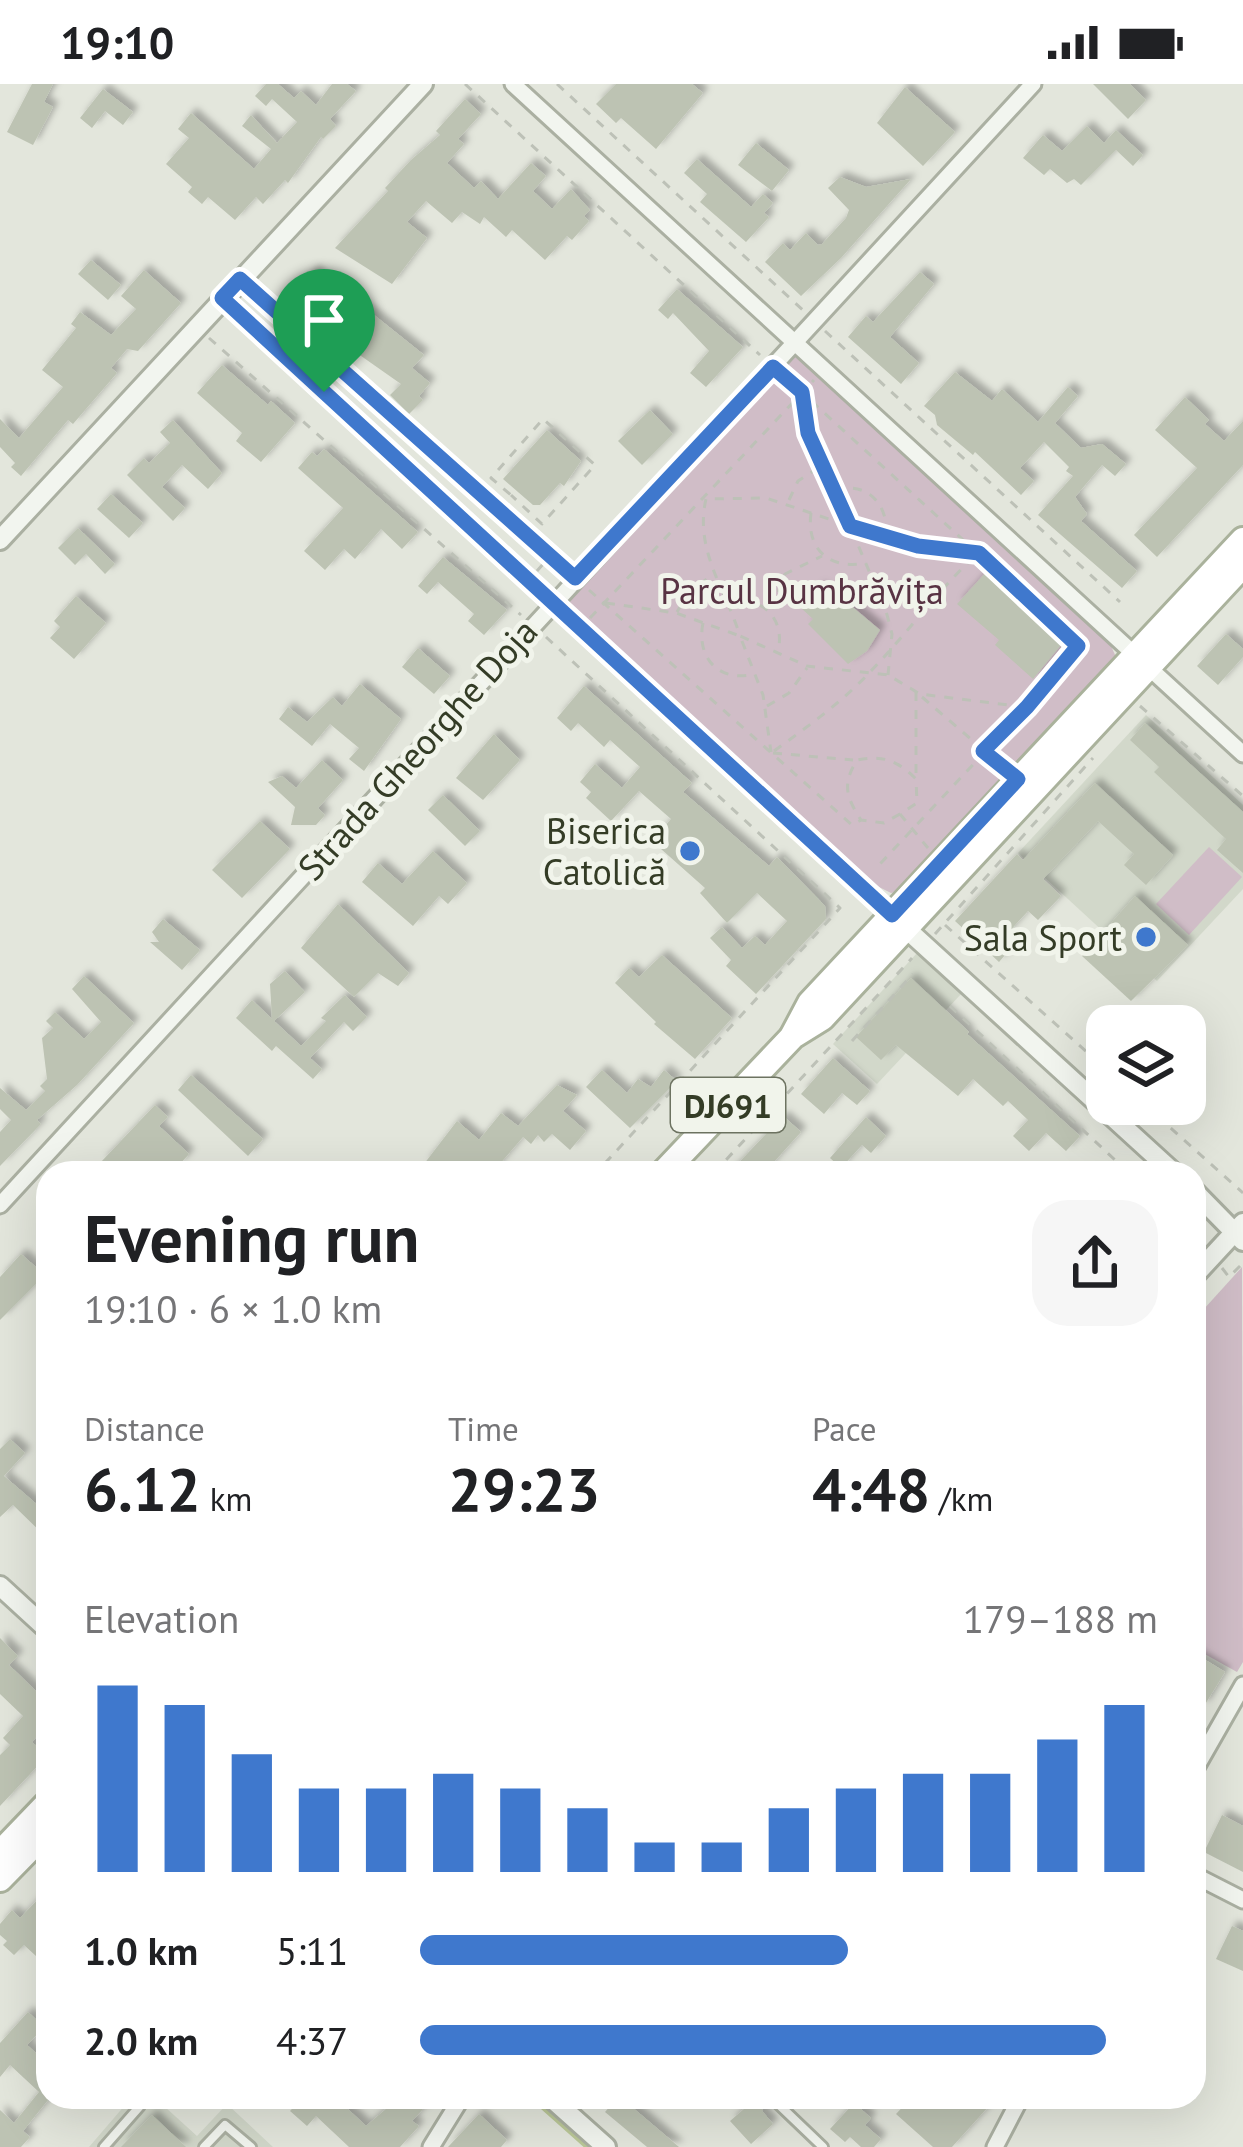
<!DOCTYPE html>
<html lang="en">
<head>
<meta charset="utf-8">
<style>
  :root { --surface:#fff; --page:#f6f6f6; --text:#202124; --muted:#757577; --accent:#3f78cd }
  body { margin:0; font-family:"PT Sans",sans-serif; background:var(--page); color:var(--text); height:100vh; display:flex; flex-direction:column; font-size:45px; white-space:nowrap }
  * { box-sizing:border-box; margin:0 }
  p { font-size:39px; color:var(--muted) }
  .icon { flex:none; width:66px; height:66px; fill:none; stroke:currentColor; stroke-width:2; stroke-linecap:round; stroke-linejoin:round }
  .map { position:relative; flex:1; overflow:hidden }
  .panel { position:absolute; left:36px; top:1077px; width:1170px; height:948px; display:flex; flex-direction:column; background:var(--surface); border-radius:36px; box-shadow:0 12px 48px #0002 }
  .panel>* { flex:none }
  .buttons { position:absolute; left:1086px; top:921px; display:grid; gap:24px }
  .buttons a { display:grid; place-items:center; width:120px; height:120px; border-radius:24px; background:var(--surface); box-shadow:0 12px 48px #0002; font-size:60px }
  .pin { position:absolute; display:grid; place-items:center; width:102px; height:102px; color:#fff; margin:-123px -51px; border-radius:50% 50% 50% 0; rotate:-45deg; box-shadow:0 0 12px #0007 }
  .pin .icon { rotate:45deg }
  .round { display:grid; place-items:center; flex:none; width:126px; height:126px; border-radius:36px; background:var(--page) }
  .overview { display:flex; align-items:center; justify-content:space-between; height:204px; padding:0 48px }
  h1 { font-size:66px; font-weight:700; line-height:90px }
  .stats { display:grid; grid-template-columns:repeat(3,1fr); gap:18px; height:204px; padding:12px 48px }
  .stats div { display:grid; align-content:center }
  .stats b { font-size:60px; font-weight:700 }
  .stats small { font-size:33px; font-weight:400 }
  .stats p { font-size:33px }
  .chart { height:336px; padding:24px 48px }
  .chart p { display:flex; justify-content:space-between }
  .chart svg { width:100%; height:216px; margin-top:12px; stroke:var(--accent); stroke-width:6 }
  ul { padding:0 48px; list-style:none; font-size:39px }
  li { display:grid; grid-template-columns:192px 144px 1fr; align-items:center; height:90px }
  li i { height:30px; border-radius:15px; background:var(--accent) }
  .status { display:flex; justify-content:space-between; align-items:center; height:84px; padding:0 60px; background:var(--surface); direction:ltr }
  .status svg { height:33px; fill:currentColor }
  .map>svg:first-child { display:block }
  .built { fill:#d2d8ca }
  .green { fill:#d0bdc7 }
  .lines { fill:none; stroke-linecap:round; stroke-linejoin:round }
  .stream { stroke:#bac797; stroke-width:4.5 }
  .building { fill:#bdc3b3; filter:url(#shadow) }
  .service-casing { stroke:#abb0a2; stroke-width:14 }
  .minor-casing { stroke:#abb0a2; stroke-width:21 }
  .tertiary-casing { stroke:#abb0a2; stroke-width:24 }
  .primary-casing { stroke:#aab29c; stroke-width:30 }
  .path { stroke:#bdc1b7; stroke-width:3; stroke-dasharray:9 9; stroke-linecap:butt }
  .service { stroke:#f2f5ef; stroke-width:8 }
  .minor { stroke:#f2f5ef; stroke-width:15 }
  .tertiary { stroke:#f2f5ef; stroke-width:18 }
  .primary { stroke:#fff; stroke-width:24 }
  .route-casing { stroke:#fff; stroke-width:24 }
  .route { stroke:#3f78cd; stroke-width:15 }
  .poi-dot { fill:#3f78cd; stroke:#f1f4eb; stroke-width:4.5 }
  .labels { text-anchor:middle; dominant-baseline:central; stroke-width:10; stroke-linejoin:round; paint-order:stroke }
  .shield { fill:#f1f4eb; stroke:#6d7361; stroke-width:3 }
  .shield-label { font-size:33px; font-weight:bold; fill:#343c26 }
  .park-label { font-size:36px; fill:#583343; stroke:#f1f4eb }
  .street-label { font-size:36px; fill:#343c26; stroke:#f1f4eb }
  .poi-label { font-size:36px; fill:#343c26; stroke:#f1f4eb; text-anchor:end }
</style>
</head>
<body>
<div class="status"><b>19:10</b><svg viewBox="0 0 49 12"><path d="M0 12V9h3v3zM5 12V6h3v6zM10 12V3h3v9zM15 12V0h3v12zM26 1h20v11H26zM47 4h2v5h-2z"/></svg></div>
<div class="map">
<svg width="1243" height="2063" viewBox="0 0 1243 2063">
  <defs>
    <filter id="shadow"><feDropShadow dx="5.5" dy="-5.5" stdDeviation="3" flood-color="#0004"/></filter>
  </defs>
  <rect width="100%" height="100%" fill="#e3e6dc"/>
  <g class="built">
    <path d="M1146 631 1243 721V805L1157 897 1018 769Z"/>
    <path d="M918 868 962 909 877 1000 833 960Z"/>
    <path d="M132 2013H154L197 2052 227 2020 273 2063H89Z"/>
  </g>
  <g class="green">
    <path d="M795 260 1111 562 1116 573 1114 585 906 806 891 809 877 802 554 516Z"/>
    <path d="M1209 763 1242 793 1189 851 1156 820Z"/>
    <path d="M1242 1183 1243 1578 1237 1588 1194 1564V1236Z"/>
  </g>
  <g class="lines">
    <path class="stream" d="M531 2013 587 2063"/>
  </g>
  <g class="building">
    <path d="M32 0H53L44 18 53 23 33 61 7 48Z"/>
    <path d="M266 0H278L294 14 301 7 316 21 332 0H347L356 7 330 35 336 42 323 55 321 53 288 99 285 96 263 120 256 113 235 136 208 113 202 120 188 108 192 103 166 80 189 54 178 45 191 29 254 85 271 65 242 42 251 31 277 59 297 38 272 15 266 22 255 12Z"/>
    <path d="M616 0H692L703 9 656 65 621 34 616 39 596 20Z"/>
    <path d="M1093 0H1130L1146 16 1128 35Z"/>
    <path d="M905 3 955 48 923 82 877 39Z"/>
    <path d="M103 5 133 28 123 41 105 27 92 44 80 34Z"/>
    <path d="M465 15 481 30 458 55 464 60 447 79 474 104 481 97 498 115 531 79 546 92 533 107 552 125 571 105 590 126 584 132 589 137 572 156 567 152 545 176 512 146 506 153 484 133 480 140 462 128 452 139 426 117 407 138 427 154 392 200 335 164 388 107 385 104 411 76 440 51 436 47Z"/>
    <path d="M1087 42 1104 59 1116 46 1143 71 1133 82 1116 66 1081 101 1074 95 1067 99 1050 85 1044 91 1023 74 1043 51 1062 67Z"/>
    <path d="M756 59 789 86 772 107 738 81Z"/>
    <path d="M697 75 751 123 763 110 773 119 764 129 769 133 746 158 700 118 707 110 684 89Z"/>
    <path d="M840 93 866 103 911 95 841 174 801 212 765 178 783 159 790 166 806 149 818 161 822 160 846 134 849 126 828 104Z"/>
    <path d="M91 176 121 201 108 216 78 190Z"/>
    <path d="M144 186 181 219 138 267 127 265 111 284 117 289 73 340 68 336 21 392 11 383 15 379 0 363V335L19 354 63 303 42 286 76 244 71 240 80 228 111 251 136 225 121 212Z"/>
    <path d="M314 186 328 200 298 229 284 214Z"/>
    <path d="M920 188 934 200 890 253 919 279 901 300 848 253 866 232 873 238Z"/>
    <path d="M677 205 743 263 706 303 690 289 709 267 673 229 668 235 658 226Z"/>
    <path d="M359 219 424 271 412 284 430 299 419 312 423 316 409 330 390 311 401 300 354 267 350 272 324 247 337 233 342 238Z"/>
    <path d="M222 281 268 321 271 317 295 339 261 378 236 357 242 349 197 309Z"/>
    <path d="M955 288 992 317 1002 305 1038 338 1068 303 1078 312 1055 339 1081 364 1102 360 1126 380 1115 392 1102 381 1075 413 1087 430 1081 437 1137 487 1122 504 1038 431 1073 392 1066 387 1069 383 1044 358 1020 384 1034 397 1021 411 975 368 973 371 937 341 935 331 924 322Z"/>
    <path d="M1185 313 1209 336 1205 340 1224 357 1243 337V381L1157 473 1134 451 1197 384 1155 346Z"/>
    <path d="M650 326 673 350 642 381 618 357Z"/>
    <path d="M173 336 222 389 208 405 182 381 162 403 185 424 173 437 127 391 144 374 149 379 170 359 160 348Z"/>
    <path d="M547 346 581 377 564 402 560 399 540 421H533L503 395Z"/>
    <path d="M324 365 418 448 402 465 381 445 355 475 344 465 325 486 304 467 343 424 298 384 312 368 317 372Z"/>
    <path d="M111 410 143 439 129 454 97 425Z"/>
    <path d="M78 444 115 480 105 490 86 470 75 481 58 464Z"/>
    <path d="M443 473 507 526 484 551 468 537 474 530 438 498 427 510 418 502Z"/>
    <path d="M988 486 1066 555 1033 595 995 561 999 556 957 520Z"/>
    <path d="M820 503 832 513 836 509 880 546 867 567 848 580 808 540 813 535 801 524Z"/>
    <path d="M76 512 106 539 74 575 50 554 60 543 54 537Z"/>
    <path d="M1226 550 1243 565V573L1218 601 1197 582Z"/>
    <path d="M418 564 450 592 434 610 402 583Z"/>
    <path d="M360 600 401 635 364 687 349 675 359 664 330 640 312 662 279 635 288 623 307 638 333 613 342 622Z"/>
    <path d="M584 602 692 699 683 708 769 782 777 773 825 822 826 835 756 910 726 882 731 876 710 854 722 843 742 864 755 852 765 861 787 837 757 809 727 839 700 809 705 804 652 757 671 735 639 707 611 737 586 714 591 708 580 698 595 680 622 704 640 683 610 656 604 663 578 639 571 647 557 634Z"/>
    <path d="M1145 639 1243 728V789L1217 766 1226 755 1154 688 1159 683 1130 656Z"/>
    <path d="M494 650 520 676 483 716 456 694Z"/>
    <path d="M322 676 343 696 318 724 325 731 316 741H291L295 723 268 698 282 692 296 704Z"/>
    <path d="M1095 699 1173 771 1146 801 1124 781 1134 770 1098 737 1043 795 1061 812 1038 836 1028 827 1003 854 1012 863 999 878 955 837 1017 770 1023 776Z"/>
    <path d="M443 711 480 747 465 762 428 726Z"/>
    <path d="M260 737 290 765 242 814 212 786Z"/>
    <path d="M433 767 467 799 448 820 439 812 413 842 362 798 378 779 402 800Z"/>
    <path d="M1135 812 1188 861 1131 917 1082 872Z"/>
    <path d="M338 820 409 889 398 902 378 889 354 913 301 864Z"/>
    <path d="M163 835 200 866 182 886 150 858H159L152 848Z"/>
    <path d="M662 871 732 934 695 975 654 940 656 938 615 899 629 884 639 893Z"/>
    <path d="M285 887 305 908 274 937 301 962 326 937 321 934 345 911 367 933 353 947 344 938 310 974 322 985 313 995 276 962 272 967 236 934 252 916 272 935 270 900Z"/>
    <path d="M84 892 134 939 77 1001 37 1036 41 1040 0 1082V1048L11 1036 0 1025V1004L26 1026 45 1007 40 1002 47 995 42 954 53 944 46 937 55 928 84 955 101 938 72 905Z"/>
    <path d="M911 894 969 948 967 950 1080 1052 1066 1067 1046 1049 1029 1067 1013 1052 1028 1036 1008 1017 1003 1022 973 995 958 1012 896 961 881 976 856 953Z"/>
    <path d="M833 974 870 1007 857 1021 842 1009 824 1030 801 1010Z"/>
    <path d="M602 986 627 1009 638 995 651 1003 664 986 677 997 630 1044 586 1003Z"/>
    <path d="M191 991 263 1055 248 1072 178 1006Z"/>
    <path d="M557 1001 577 1011 563 1027 586 1047 570 1066 552 1050 544 1058 538 1051 531 1060 523 1053 492 1089H435L424 1080 457 1037 479 1056 501 1029 518 1042Z"/>
    <path d="M155 1021 168 1033 159 1042 189 1070 179 1081 176 1078 156 1089H136L131 1084 126 1089H113L101 1078Z"/>
    <path d="M783 1032 801 1048 764 1089H729Z"/>
    <path d="M866 1033 886 1052 871 1069 862 1061 841 1084 830 1074Z"/>
    <path d="M21 1170 45 1191 0 1236V1193Z"/>
    <path d="M10 1355 25 1369 4 1392 41 1424 48 1417V1455L13 1421 0 1433V1365Z"/>
    <path d="M0 1554 18 1572 9 1581 38 1609 48 1598V1640L32 1658 47 1672 0 1722V1671L10 1661 3 1654 23 1632 0 1610Z"/>
    <path d="M1194 1569 1225 1588 1204 1622 1194 1616Z"/>
    <path d="M1222 1731 1243 1742V1788L1204 1768Z"/>
    <path d="M48 1805V1883L24 1861 14 1871 3 1861 7 1857 0 1851V1840L12 1826 20 1834Z"/>
    <path d="M1232 1842 1243 1847V1887L1216 1875Z"/>
    <path d="M28 1928 44 1943 27 1961 48 1980V2016L23 2047 30 2053 21 2063H0V2026L14 2039 39 2008 10 1981 0 1993V1959Z"/>
    <path d="M303 2013H335L366 2042 400 2013H434L412 2037 419 2042 400 2063H349L316 2032 307 2042 290 2027Z"/>
    <path d="M618 2013H620L679 2063H647L605 2028Z"/>
    <path d="M758 2013H765L762 2027 773 2040 751 2060 730 2037Z"/>
    <path d="M912 2013H980L989 2022 952 2063H933L896 2030Z"/>
    <path d="M854 2019 871 2034 865 2041 881 2055 874 2063H861L850 2053 845 2058 830 2045Z"/>
    <path d="M479 2030 507 2056 501 2063H448Z"/>
    <path d="M152 2031 186 2063H121Z"/>
  </g>
  <g class="lines">
    <defs>
      <g id="service">
        <path d="M775 2017 823 2063"/>
        <path d="M104 2063 140 2022"/>
        <path d="M204 2063 225 2041 251 2063"/>
      </g>
      <g id="minor">
        <path d="M513 0 1243 670"/>
        <path d="M222 215 892 831"/>
        <path d="M0 1121 1033 0"/>
        <path d="M1194 1687 1243 1601"/>
        <path d="M1194 1791 1243 1816"/>
        <path d="M431 2063 462 2013"/>
        <path d="M995 2063 1021 2013"/>
      </g>
      <g id="tertiary">
        <path d="M0 456 423 0"/>
        <path d="M900 839 1174 1089"/>
        <path d="M1194 1107 1243 1157"/>
        <path d="M1194 1192 1243 1139"/>
        <path d="M0 1502 48 1546"/>
        <path d="M550 2013 606 2063"/>
      </g>
      <g id="primary">
        <path d="M793 951 810 919 1243 456"/>
        <path d="M663 1089 793 952 822 934 1243 481"/>
        <path d="M0 1769 48 1719"/>
        <path d="M0 1795 48 1746"/>
      </g>
    </defs>
    <use href="#service" class="service-casing"/>
    <use href="#minor" class="minor-casing"/>
    <use href="#tertiary" class="tertiary-casing"/>
    <use href="#primary" class="primary-casing"/>
    <g class="path">
      <path d="M465 0 760 271"/>
      <path d="M557 0 805 228"/>
      <path d="M253 206 563 484"/>
      <path d="M825 247 1120 518"/>
      <path d="M209 254 521 531"/>
      <path d="M785 293 1079 562 1027 623 879 781"/>
      <path d="M802 310 808 349 850 442 918 462 978 469"/>
      <path d="M835 406C869 397 888 421 887 453"/>
      <path d="M789 416 798 397 821 382"/>
      <path d="M500 424 511 411 491 394 543 335 595 381 542 440 511 411"/>
      <path d="M811 429C806 466 830 486 866 479"/>
      <path d="M537 487 550 472"/>
      <path d="M589 506 852 741 861 736"/>
      <path d="M725 516C760 511 786 532 778 568"/>
      <path d="M606 519 676 529 740 552 763 611 771 668"/>
      <path d="M772 525 785 490 822 472"/>
      <path d="M677 528 689 508 711 492"/>
      <path d="M590 534 814 296"/>
      <path d="M703 539C696 574 719 599 755 590"/>
      <path d="M546 553 840 824 596 1089"/>
      <path d="M888 591 892 550 886 527 850 442 766 414 706 415C694 466 726 506 740 552L807 582 888 591 920 610 1024 623"/>
      <path d="M916 608V693"/>
      <path d="M922 613 1001 681"/>
      <path d="M767 622 789 609 807 584"/>
      <path d="M1140 622 1243 712"/>
      <path d="M774 667C807 643 841 619 869 589 907 550 937 507 977 470"/>
      <path d="M773 669 853 676"/>
      <path d="M900 730 884 739 861 736C846 713 842 700 857 676 883 671 897 676 916 695L917 719 900 730 928 764"/>
      <path d="M945 841 1107 986"/>
      <path d="M935 850 1093 674"/>
      <path d="M950 922 1129 1089"/>
      <path d="M852 957 913 890"/>
      <path d="M1144 1020 1243 1109"/>
      <path d="M714 1089 912 874"/>
      <path d="M1222 1184 1229 1193 1243 1179"/>
      <path d="M38 1700 48 1689"/>
    </g>
    <use href="#service" class="service"/>
    <use href="#minor" class="minor"/>
    <use href="#tertiary" class="tertiary"/>
    <use href="#primary" class="primary"/>
  </g>
  <g class="lines">
    <defs>
      <path id="route" d="M240 195 575 494 773 283 802 308 808 349 850 442 918 462 979 469 1078 562 1027 623 983 667 1018 695 892 831 222 214Z"/>
    </defs>
    <use href="#route" class="route-casing"/>
    <use href="#route" class="route"/>
  </g>
  <g class="poi-dot">
    <circle cx="690" cy="767" r="12"/>
    <circle cx="1146" cy="853" r="12"/>
  </g>
  <g class="labels">
    <rect class="shield" x="671" y="994" width="114" height="54" rx="9"/>
    <g class="shield-label">
      <text x="728" y="1021">DJ691</text>
    </g>
    <g class="park-label">
      <text x="802" y="506">Parcul Dumbrăvița</text>
    </g>
    <g class="street-label">
      <text transform="translate(417 665) rotate(-48)">Strada Gheorghe Doja</text>
    </g>
    <g class="poi-label">
      <text x="666" y="746">Biserica<tspan x="666" dy="41">Catolică</tspan></text>
      <text x="1122" y="853">Sala Sport</text>
    </g>
  </g>
</svg>
<div class="buttons">
<a><svg class="icon" aria-label="layers" viewBox="0 0 24 24"><path d="M12 4l9 5-9 5-9-5zM3 14l9 5 9-5"/></svg></a>
</div>
<div class="pin" style="left:324px;top:308px;background:#1e9e55"><svg class="icon" aria-label="arrive" viewBox="0 0 24 24"><path d="M6 21V4h12l-3 4 3 4H6"/></svg></div>
<section class="panel">
<div class="overview"><div><h1>Evening run</h1><p>19:10 · 6 × 1.0 km</p></div><a class="round"><svg class="icon" aria-label="share" viewBox="0 0 24 24"><path d="M12 15V3M7 8l5-5 5 5M5 13v7h14v-7"/></svg></a></div>
<div class="stats">
<div><p>Distance</p><b>6.12<small> km</small></b></div>
<div><p>Time</p><b>29:23</b></div>
<div><p>Pace</p><b>4:48<small> /km</small></b></div>
</div>
<div class="chart"><p><span>Elevation</span>179–188 m</p>
<svg viewBox="0 0 160 44" preserveAspectRatio="none"><path d="M5 44V6M15 44V10M25 44V20M35 44V27M45 44V27M55 44V24M65 44V27M75 44V31M85 44V38M95 44V38M105 44V31M115 44V27M125 44V24M135 44V24M145 44V17M155 44V10"/></svg>
</div>
<ul>
<li><b>1.0 km</b>5:11<i style="width:58%"></i></li>
<li><b>2.0 km</b>4:37<i style="width:93%"></i></li>
</ul>
</section>
</div>
</body>
</html>
